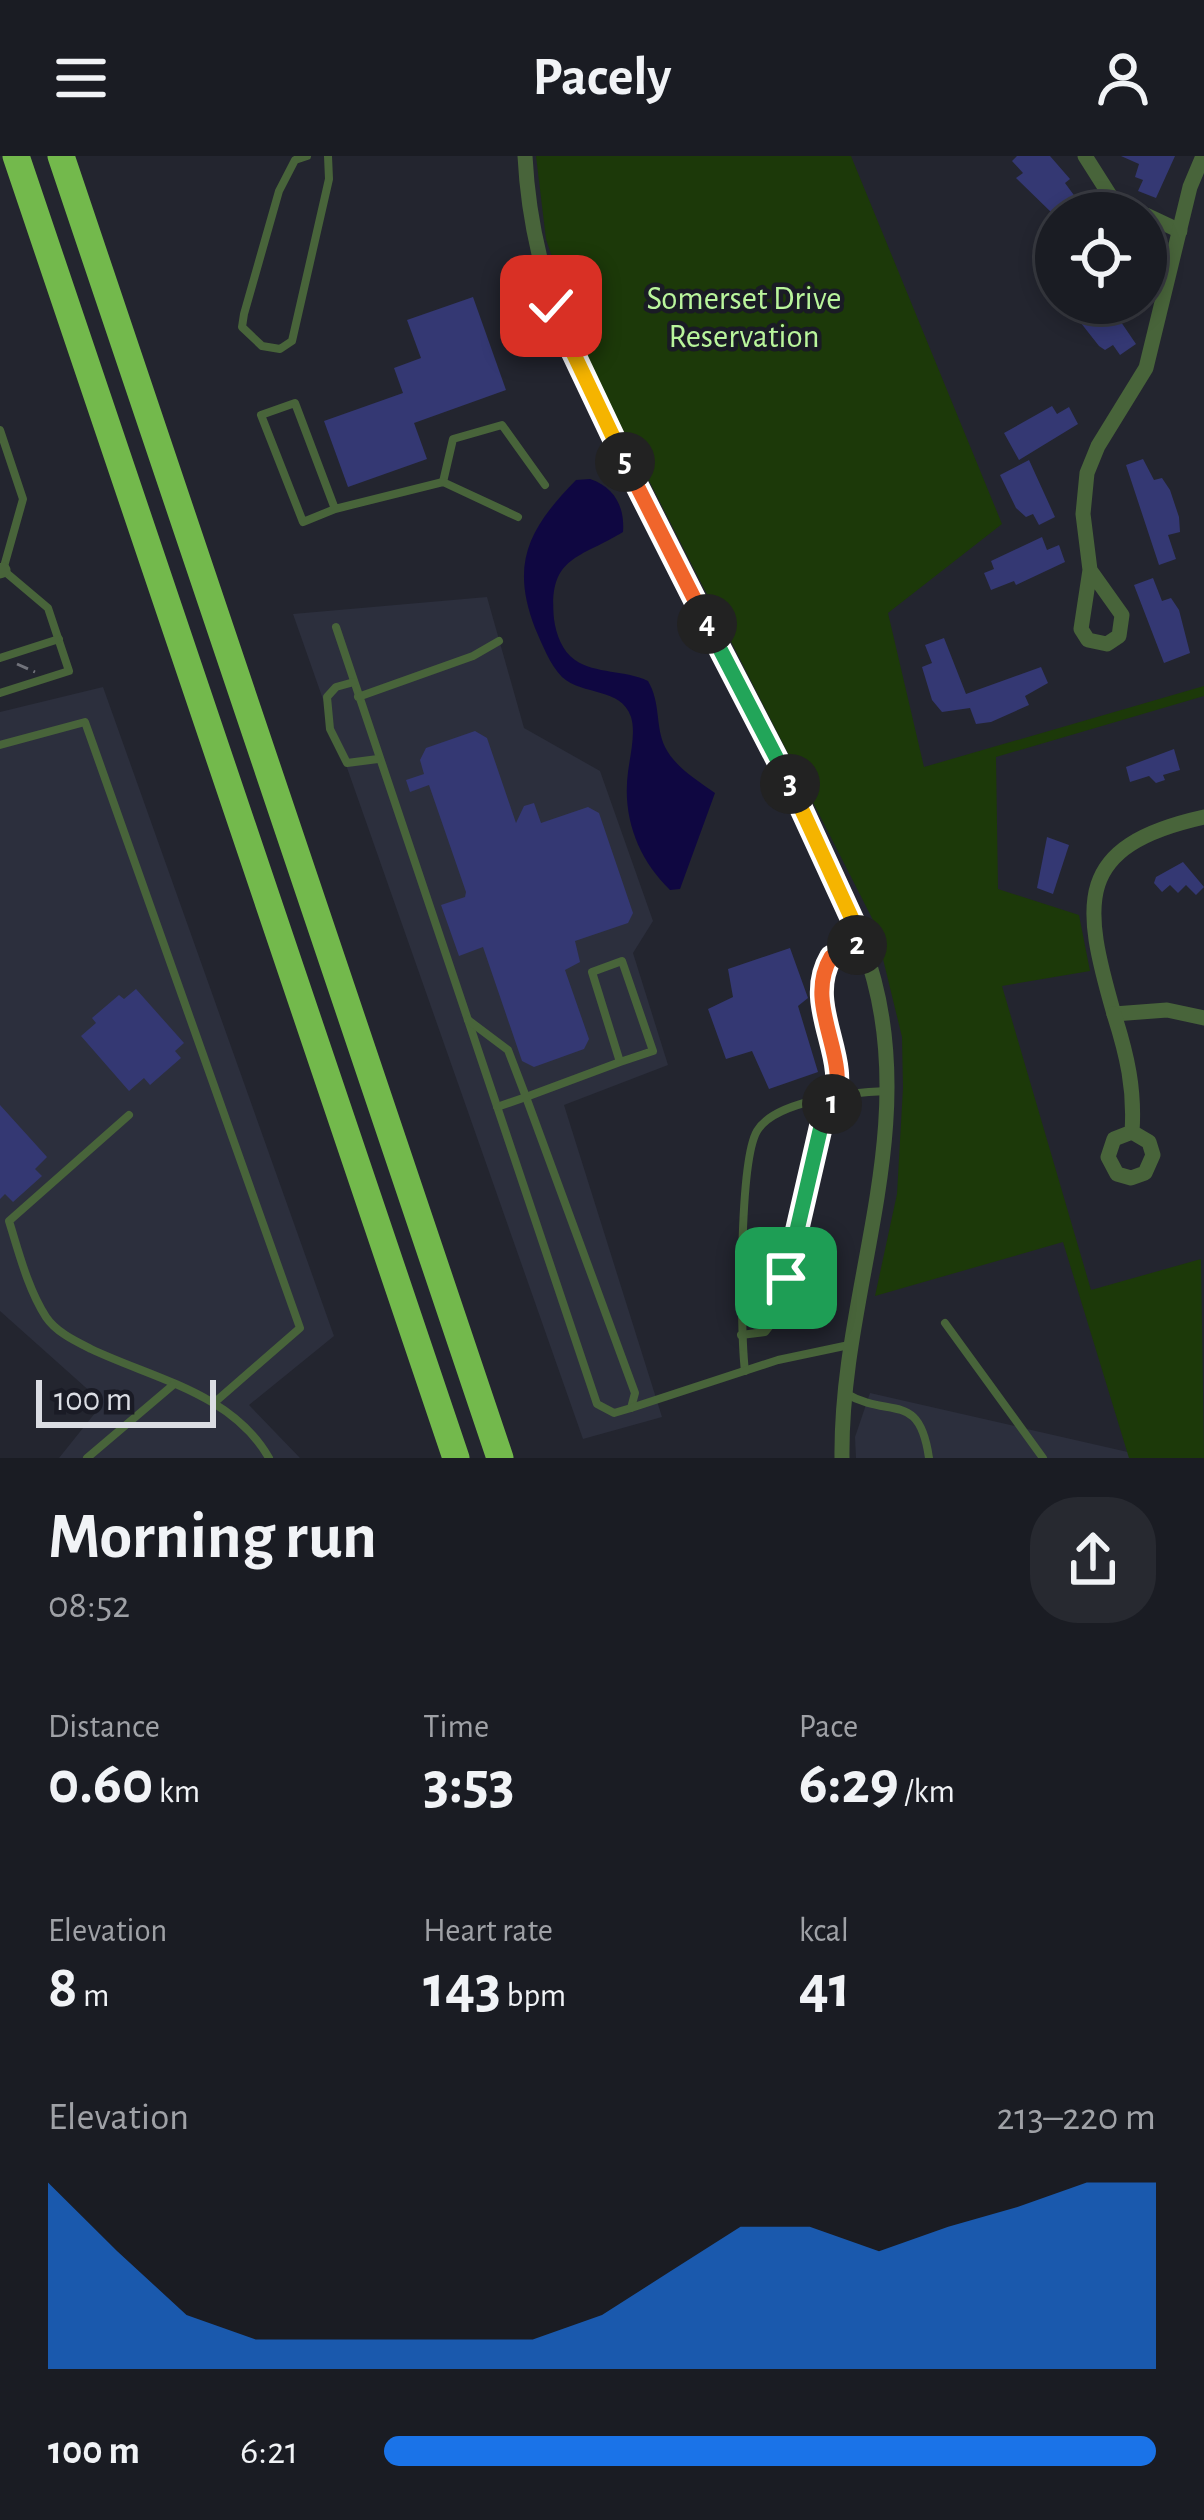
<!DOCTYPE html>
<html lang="en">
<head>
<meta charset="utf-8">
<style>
  :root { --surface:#1a1c23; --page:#272930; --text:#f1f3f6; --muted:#9fa1a6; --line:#383a41; --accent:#1a73e8 }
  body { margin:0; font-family:"Alegreya Sans",sans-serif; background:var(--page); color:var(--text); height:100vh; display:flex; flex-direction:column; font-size:45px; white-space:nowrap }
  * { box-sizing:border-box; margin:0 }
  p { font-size:39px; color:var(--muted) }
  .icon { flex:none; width:66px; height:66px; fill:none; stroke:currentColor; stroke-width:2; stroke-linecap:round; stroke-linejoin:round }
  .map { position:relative; height:1302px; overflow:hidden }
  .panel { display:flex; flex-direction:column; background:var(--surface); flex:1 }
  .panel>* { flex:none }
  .fabs { position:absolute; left:1035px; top:36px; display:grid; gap:24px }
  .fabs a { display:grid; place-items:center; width:132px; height:132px; border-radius:50%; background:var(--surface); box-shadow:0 6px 18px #0003,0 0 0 3px var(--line); font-size:60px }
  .scale { position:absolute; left:36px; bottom:30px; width:180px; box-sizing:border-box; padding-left:12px; border:6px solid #dbdde3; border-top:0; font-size:33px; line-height:42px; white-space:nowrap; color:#dbdde3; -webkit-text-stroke:9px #1a1b25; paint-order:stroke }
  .pin { position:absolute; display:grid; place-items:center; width:102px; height:102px; color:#fff; margin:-51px; border-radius:24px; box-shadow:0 6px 18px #0006 }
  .km { position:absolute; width:60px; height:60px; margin:-30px; border-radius:50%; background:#222; color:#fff; font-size:33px; line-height:60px; text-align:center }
  .round { display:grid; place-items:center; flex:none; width:126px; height:126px; border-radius:48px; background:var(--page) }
  .head { display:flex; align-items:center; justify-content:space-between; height:204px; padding:0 48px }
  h1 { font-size:66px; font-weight:700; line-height:90px }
  .stats { display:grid; grid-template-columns:repeat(3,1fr); gap:18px; height:204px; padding:12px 48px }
  .stats div { display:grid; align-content:center }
  .stats b { font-size:60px; font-weight:700 }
  .stats small { font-size:33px; font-weight:400 }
  .stats p { font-size:33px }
  .chart { height:336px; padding:24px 48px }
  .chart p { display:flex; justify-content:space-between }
  .chart svg { width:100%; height:216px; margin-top:12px; fill:var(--accent); opacity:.7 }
  ul { padding:0 48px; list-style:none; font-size:39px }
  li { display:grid; grid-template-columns:192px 144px 1fr; align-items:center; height:90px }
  li i { height:30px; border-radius:15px; background:var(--accent) }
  header { display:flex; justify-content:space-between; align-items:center; height:156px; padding:0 48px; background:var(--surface); font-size:54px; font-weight:700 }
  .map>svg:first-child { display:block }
  .built { fill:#2c2f3d }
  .green { fill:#1c3909 }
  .water { fill:#0f0741 }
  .building { fill:#343873 }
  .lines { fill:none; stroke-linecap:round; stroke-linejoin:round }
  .path { stroke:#71737b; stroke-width:3; stroke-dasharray:12 6; stroke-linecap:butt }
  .lane { stroke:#48643a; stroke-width:8 }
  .street { stroke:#48643a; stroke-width:15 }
  .highway { stroke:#73b94c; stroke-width:27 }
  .split-1-casing { stroke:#fff; stroke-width:24 }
  .split-2-casing { stroke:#fff; stroke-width:24 }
  .split-3-casing { stroke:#fff; stroke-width:24 }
  .split-4-casing { stroke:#fff; stroke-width:24 }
  .split-5-casing { stroke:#fff; stroke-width:24 }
  .split-6-casing { stroke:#fff; stroke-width:24 }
  .split-1 { stroke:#22a559; stroke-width:15 }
  .split-2 { stroke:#f0652b; stroke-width:15 }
  .split-3 { stroke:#f5b400; stroke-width:15 }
  .split-4 { stroke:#22a559; stroke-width:15 }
  .split-5 { stroke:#f0652b; stroke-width:15 }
  .split-6 { stroke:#f5b400; stroke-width:15 }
  .labels { text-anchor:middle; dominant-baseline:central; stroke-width:9; stroke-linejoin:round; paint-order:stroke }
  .park-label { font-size:33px; fill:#b9f59c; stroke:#1a1b25 }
</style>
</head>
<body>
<header><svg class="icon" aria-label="menu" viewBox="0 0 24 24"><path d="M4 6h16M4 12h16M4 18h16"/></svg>Pacely<svg class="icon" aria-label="person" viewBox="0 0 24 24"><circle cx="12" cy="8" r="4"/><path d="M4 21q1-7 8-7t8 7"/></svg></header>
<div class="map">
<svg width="1204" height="1302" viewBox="0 0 1204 1302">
  <rect width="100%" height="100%" fill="#23252f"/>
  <g class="built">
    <path d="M487 441 524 572 600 615 653 765 633 797 668 909 564 949 662 1261 583 1283 293 458Z"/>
    <path d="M103 531 334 1180 249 1249 300 1302H59L103 1247 0 1155V556Z"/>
    <path d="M870 1237 1154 1302H856L855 1281Z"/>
  </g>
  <path class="green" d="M536 0H851L1002 368 888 457 924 611 1204 530V540L996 601 998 733 1079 759 1090 815 1002 830 1091 1134 1201 1103 1204 1302H1129L1063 1086 875 1140 897 1038 903 932 902 881 874 766 584 197 546 83Z"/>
  <path class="water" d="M590 323C615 331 625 352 623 376 579 403 548 400 554 463 556 478 562 495 575 504 595 518 626 514 648 525 661 547 655 570 665 591 675 611 697 624 715 637L680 733 670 734C638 703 622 661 628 616 630 600 636 577 631 561 621 531 583 540 562 521 550 509 542 488 535 472 510 407 529 372 576 324Z"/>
  <g class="building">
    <path d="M1017 0H1050L1070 23 1065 27 1076 42 1054 59 1016 22 1023 17 1012 5Z"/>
    <path d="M1121 0H1175L1156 42 1138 35 1143 24 1135 21 1139 8Z"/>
    <path d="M473 141 506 234 414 267 427 303 348 331 324 265 403 237 394 212 421 202 407 164Z"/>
    <path d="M1084 147H1108L1136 188 1120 199 1113 189 1105 194 1099 190 1077 162 1074 154Z"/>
    <path d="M1052 250 1057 258 1069 251 1078 268 1019 304 1004 277Z"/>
    <path d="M1143 303 1154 324 1162 322 1170 334 1179 361 1180 376 1168 379 1176 403 1159 409 1126 309Z"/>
    <path d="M1029 304 1055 361 1039 369 1033 358 1026 361 1016 352 1000 319Z"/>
    <path d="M1042 381 1047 394 1059 389 1065 406 1016 429 1014 425 991 434 984 417 994 413 991 405Z"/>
    <path d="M1153 422 1162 445 1171 442 1179 454 1190 497 1164 507 1134 429Z"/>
    <path d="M944 482 966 538 1041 511 1048 527 1025 540 1029 549 991 566 976 568 970 552 942 556 932 544 922 511 932 507 925 489Z"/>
    <path d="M475 575 487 582 516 667 524 650 534 647 541 667 588 651 599 657 633 757 628 767 575 785 580 806 565 814 589 883 584 893 534 911 522 905 483 791 459 800 441 749 465 741 466 736 429 629 410 636 406 624 424 618 420 604 426 592Z"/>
    <path d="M1174 593 1180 614 1163 619 1165 624 1156 627 1149 620 1130 626 1126 611Z"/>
    <path d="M1047 681 1069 689 1053 738 1037 732Z"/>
    <path d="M1183 706 1204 731 1196 739 1186 729 1178 737 1170 729 1162 736 1154 727 1156 721Z"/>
    <path d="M790 792 808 842 798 850 818 916 769 933 752 895 726 903 708 853 733 841 728 813Z"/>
    <path d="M136 833 184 887 175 895 181 902 150 929 144 922 129 935 81 880 96 867 92 862 119 839 124 843Z"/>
    <path d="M0 949 47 1001 35 1013 42 1020 13 1046 5 1038 0 1043Z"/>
  </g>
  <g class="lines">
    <path class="path" d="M17 508 35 516"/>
    <g class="lane">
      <path d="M307 0 295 4 279 35 244 158 242 171 262 190 280 193 292 185 329 23 328 0"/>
      <path d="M0 274 23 343 3 414 48 452 69 515 0 537"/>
      <path d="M443 326 453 283 502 269 545 329"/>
      <path d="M335 353 303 366 261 259 295 247 335 353 443 326 518 361"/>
      <path d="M336 471 597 1248 614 1257 631 1252 635 1237 526 941 620 906 592 816 622 805 653 895 620 906"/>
      <path d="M0 502 59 483"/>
      <path d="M354 526 336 531 327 541 330 573 347 607 378 603"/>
      <path d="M358 541 473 500 499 485"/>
      <path d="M0 589 85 566 300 1172 215 1246"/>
      <path d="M468 864 508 894 526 941 497 951"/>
      <path d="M129 959 9 1065C19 1097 28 1133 46 1161 56 1176 75 1185 91 1193 154 1223 232 1237 269 1302"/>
      <path d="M945 1167 1043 1302"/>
      <path d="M741 1179 765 1176 776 1162 822 966 836 939 819 830C825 804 837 797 861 788"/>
      <path d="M745 1215C740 1175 739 1006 757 975 775 944 855 936 887 935"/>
      <path d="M845 1237C890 1264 919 1233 929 1302"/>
      <path d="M631 1252 778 1204 849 1189"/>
      <path d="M87 1302 173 1229"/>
    </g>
    <g class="street">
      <path d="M525 0C531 120 572 203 626 308 668 392 710 476 754 559 799 644 849 731 874 824 917 986 840 1141 842 1302"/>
      <path d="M1085 0 1111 41 1141 57"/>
      <path d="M1146 59 1180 75"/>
      <path d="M1090 414 1122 459 1119 480 1107 488 1088 484 1081 473 1090 414 1083 358 1087 317 1098 290 1146 212 1190 31 1203 0"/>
      <path d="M0 415 3 414"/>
      <path d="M1204 661C1073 690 1082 747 1114 858L1167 854 1204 862"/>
      <path d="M1114 858C1127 899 1135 933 1132 976L1114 983 1108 1001 1117 1018 1131 1022 1145 1017 1153 999 1149 986 1132 976"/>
    </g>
    <g class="highway">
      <path d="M16 0 456 1302"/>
      <path d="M61 0 500 1302"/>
    </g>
  </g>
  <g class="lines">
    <defs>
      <path id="split-1" d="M786 1122 822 966 832 948"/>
      <path id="split-2" d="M832 948C853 903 802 850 831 801L857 789"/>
      <path id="split-3" d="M790 628 863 787 857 789"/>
      <path id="split-4" d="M707 468 790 628"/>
      <path id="split-5" d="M625 306 707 468"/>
      <path id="split-6" d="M551 150 625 306"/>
    </defs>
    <use href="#split-1" class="split-1-casing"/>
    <use href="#split-2" class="split-2-casing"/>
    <use href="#split-3" class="split-3-casing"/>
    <use href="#split-4" class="split-4-casing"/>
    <use href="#split-5" class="split-5-casing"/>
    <use href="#split-6" class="split-6-casing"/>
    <use href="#split-1" class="split-1"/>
    <use href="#split-2" class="split-2"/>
    <use href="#split-3" class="split-3"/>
    <use href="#split-4" class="split-4"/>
    <use href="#split-5" class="split-5"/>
    <use href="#split-6" class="split-6"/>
  </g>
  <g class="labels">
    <g class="park-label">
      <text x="744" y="143">Somerset Drive<tspan x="744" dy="38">Reservation</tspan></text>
    </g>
  </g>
</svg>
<div class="fabs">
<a><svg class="icon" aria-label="locate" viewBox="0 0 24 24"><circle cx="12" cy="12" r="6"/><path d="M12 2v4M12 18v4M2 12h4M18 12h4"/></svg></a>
</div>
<div class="scale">100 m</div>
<div class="pin" style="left:786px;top:1122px;background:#1e9e55"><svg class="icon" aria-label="arrive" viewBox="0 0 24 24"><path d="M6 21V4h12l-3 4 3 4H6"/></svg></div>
<div class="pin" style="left:551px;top:150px;background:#d93025"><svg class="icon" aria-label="check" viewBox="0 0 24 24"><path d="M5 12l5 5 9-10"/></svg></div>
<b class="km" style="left:832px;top:948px">1</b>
<b class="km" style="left:857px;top:789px">2</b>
<b class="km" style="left:790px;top:628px">3</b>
<b class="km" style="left:707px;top:468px">4</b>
<b class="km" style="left:625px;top:306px">5</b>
</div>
<section class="panel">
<div class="head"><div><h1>Morning run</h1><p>08:52</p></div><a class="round"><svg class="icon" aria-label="share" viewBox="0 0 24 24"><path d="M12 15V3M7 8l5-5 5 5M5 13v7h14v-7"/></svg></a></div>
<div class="stats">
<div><p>Distance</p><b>0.60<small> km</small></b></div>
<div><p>Time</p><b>3:53</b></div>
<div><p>Pace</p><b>6:29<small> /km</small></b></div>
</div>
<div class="stats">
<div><p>Elevation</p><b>8<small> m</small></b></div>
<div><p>Heart rate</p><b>143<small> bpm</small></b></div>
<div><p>kcal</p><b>41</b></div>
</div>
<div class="chart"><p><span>Elevation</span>213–220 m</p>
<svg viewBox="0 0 160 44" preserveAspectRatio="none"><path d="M0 44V6L10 20L20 33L30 38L40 38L50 38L60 38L70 38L80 33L90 24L100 15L110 15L120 20L130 15L140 11L150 6L160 6V44z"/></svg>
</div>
<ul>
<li><b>100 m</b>6:21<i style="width:100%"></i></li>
</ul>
</section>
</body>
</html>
